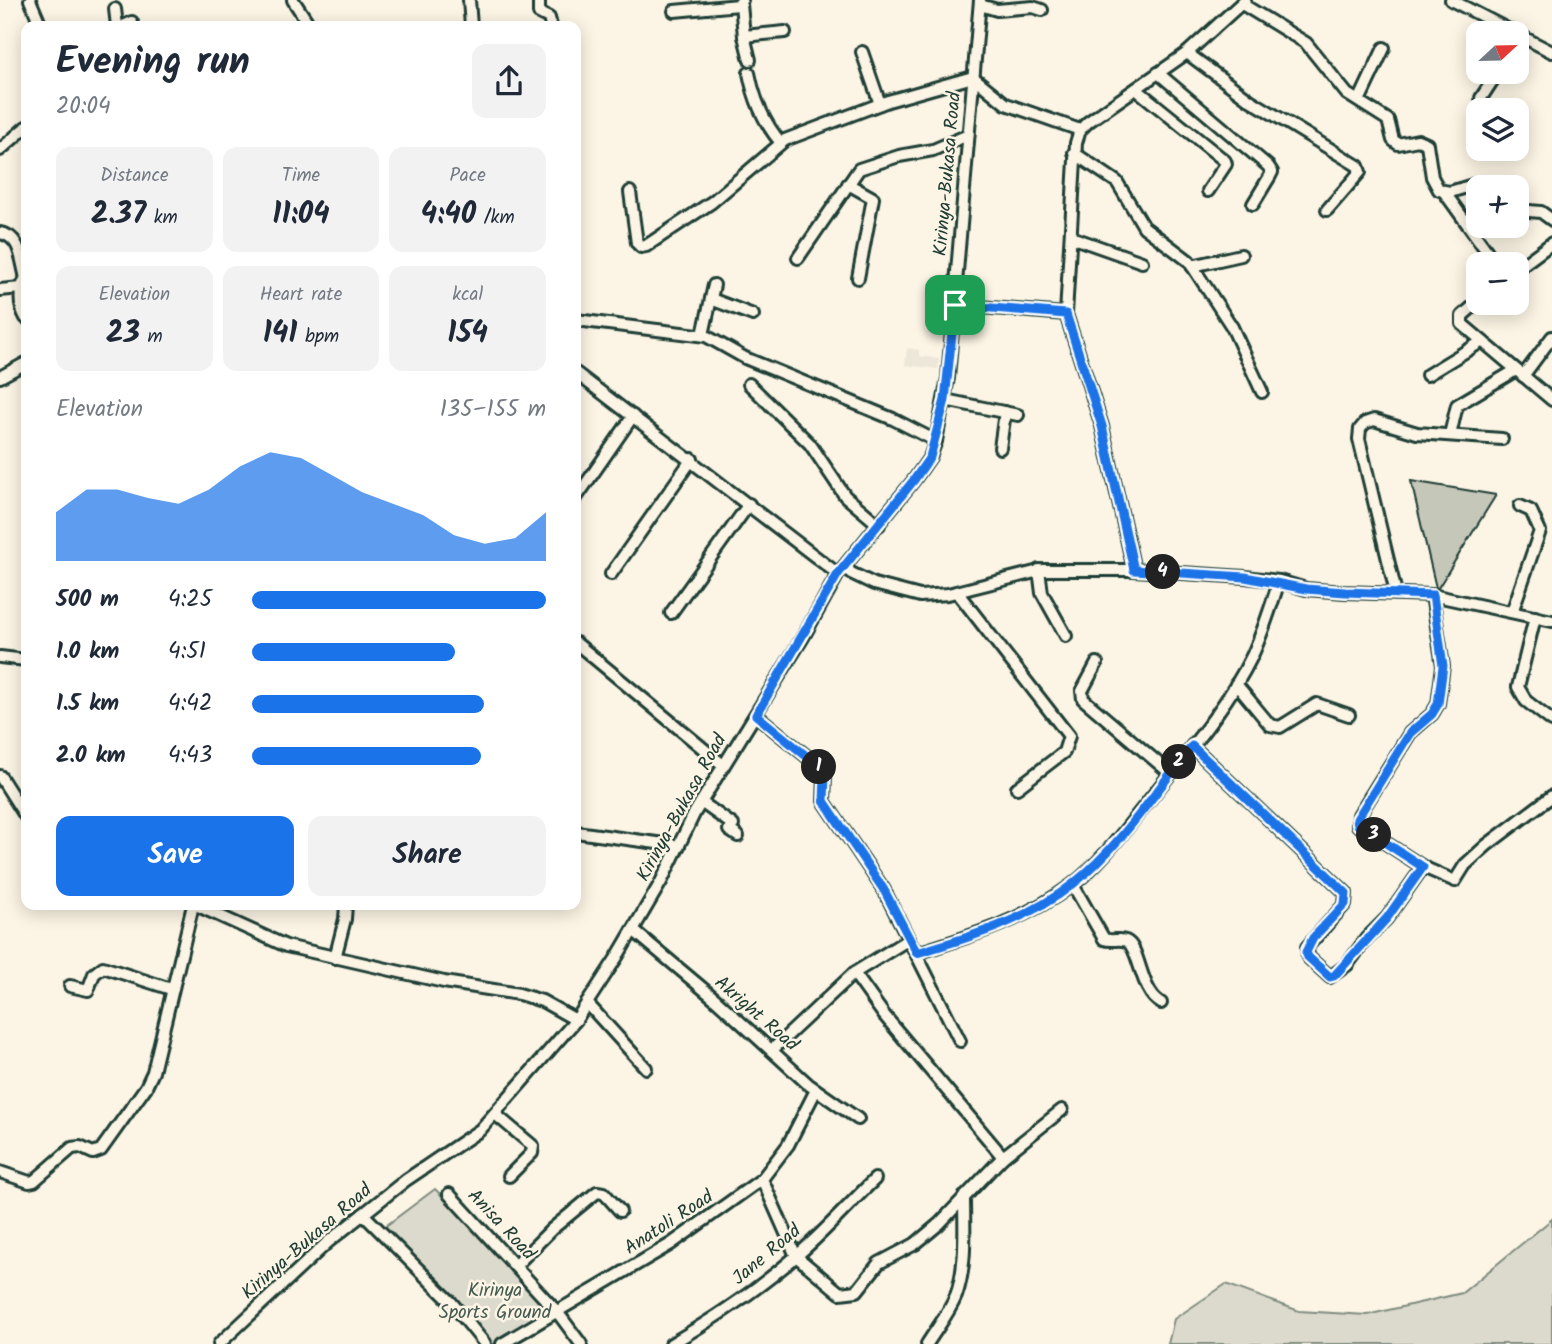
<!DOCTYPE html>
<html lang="en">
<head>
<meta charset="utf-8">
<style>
  :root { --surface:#fff; --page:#f2f2f3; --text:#1f2937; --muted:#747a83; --accent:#1a73e8 }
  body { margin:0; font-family:Kalam,sans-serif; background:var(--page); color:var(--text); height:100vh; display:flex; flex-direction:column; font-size:26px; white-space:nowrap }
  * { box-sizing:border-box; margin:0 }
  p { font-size:23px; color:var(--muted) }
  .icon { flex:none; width:38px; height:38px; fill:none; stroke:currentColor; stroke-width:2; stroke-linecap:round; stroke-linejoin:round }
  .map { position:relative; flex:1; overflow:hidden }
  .details { position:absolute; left:21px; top:21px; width:560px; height:889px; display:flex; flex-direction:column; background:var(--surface); border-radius:14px; box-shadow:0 4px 18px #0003 }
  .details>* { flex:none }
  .needle { width:46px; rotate:68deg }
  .buttons { position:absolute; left:1466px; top:21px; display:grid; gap:14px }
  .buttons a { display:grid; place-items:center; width:63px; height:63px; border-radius:14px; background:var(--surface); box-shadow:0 4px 18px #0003; font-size:35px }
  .pin { position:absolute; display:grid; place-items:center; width:60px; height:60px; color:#fff; margin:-30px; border-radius:14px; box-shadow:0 4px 10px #0006 }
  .km { position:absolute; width:35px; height:35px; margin:-18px; border-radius:50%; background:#222; color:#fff; font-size:19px; line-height:35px; text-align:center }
  .round { display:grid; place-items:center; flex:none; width:74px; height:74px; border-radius:14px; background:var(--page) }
  .overview { display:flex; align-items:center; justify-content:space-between; height:119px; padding:0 35px }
  h1 { font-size:38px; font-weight:700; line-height:52px }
  .figures { display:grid; grid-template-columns:repeat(3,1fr); gap:10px; height:119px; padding:7px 35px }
  .figures div { display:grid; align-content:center; border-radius:14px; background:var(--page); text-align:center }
  .figures b { font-size:30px; font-weight:700 }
  .figures small { font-size:19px; font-weight:400 }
  .figures p { font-size:19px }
  .chart { height:196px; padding:14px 35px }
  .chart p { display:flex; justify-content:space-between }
  .chart svg { width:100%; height:126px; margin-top:7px; fill:var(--accent); opacity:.7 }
  .cta { display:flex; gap:14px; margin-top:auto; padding:14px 35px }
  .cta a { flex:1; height:80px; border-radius:14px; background:var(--accent); color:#fff; font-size:28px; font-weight:700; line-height:80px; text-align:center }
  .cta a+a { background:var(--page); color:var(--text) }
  ul { padding:0 35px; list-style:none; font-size:23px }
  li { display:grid; grid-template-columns:112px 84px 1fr; align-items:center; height:52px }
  li i { height:18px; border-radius:9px; background:var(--accent) }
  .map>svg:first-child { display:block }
  .built { fill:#ece7d8 }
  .green { fill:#dcdacc; stroke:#7e8c80; stroke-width:2 }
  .building { fill:#c5c7b9; stroke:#1f3d34; stroke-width:2 }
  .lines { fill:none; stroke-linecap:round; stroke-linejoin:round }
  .minor-casing { stroke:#1f3d34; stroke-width:16 }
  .minor { stroke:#fcf5e5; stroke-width:10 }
  .route-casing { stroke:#fff; stroke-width:14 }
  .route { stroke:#1a73e8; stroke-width:9 }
  .labels { text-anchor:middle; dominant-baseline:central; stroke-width:5; stroke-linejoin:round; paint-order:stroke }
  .street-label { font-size:19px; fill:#1f3d34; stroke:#fcf5e5 }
  .park-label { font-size:19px; fill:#455c52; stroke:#fcf5e5 }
</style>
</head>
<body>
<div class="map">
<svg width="1552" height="1344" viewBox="0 0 1552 1344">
  <rect width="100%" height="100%" fill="#fcf5e5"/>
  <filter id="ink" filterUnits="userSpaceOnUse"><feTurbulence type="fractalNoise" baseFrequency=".0143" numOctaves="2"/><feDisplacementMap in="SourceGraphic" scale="14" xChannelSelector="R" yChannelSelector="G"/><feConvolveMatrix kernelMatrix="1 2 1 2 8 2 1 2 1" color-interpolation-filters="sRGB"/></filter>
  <g filter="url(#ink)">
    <path class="built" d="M907 348 919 350V356L939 359 938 369 905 365Z"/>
    <g class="green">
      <path d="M435 1189 557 1312 494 1344H482L379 1231Z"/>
      <path d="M1552 1219V1344H1168L1174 1319 1226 1284 1299 1311 1367 1315 1462 1293Z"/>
    </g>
    <path class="building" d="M1411 481 1496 495 1438 588H1436Z"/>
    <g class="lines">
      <defs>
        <g id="minor">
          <path d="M30 0 41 26"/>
          <path d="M293 0 310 26"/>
          <path d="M469 0 471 26"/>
          <path d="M539 0V13L549 18 551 26"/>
          <path d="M1451 0 1515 33"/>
          <path d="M741 4 744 36 785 32"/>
          <path d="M1242 4 1306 43 1347 94 1388 120 1393 140 1398 144 1418 140 1427 144 1432 177 1439 190 1450 192 1473 185 1479 193"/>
          <path d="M980 5 997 10 1033 7 1042 10"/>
          <path d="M115 9 117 26"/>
          <path d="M674 11 739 5 742 0"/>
          <path d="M123 26 132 22"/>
          <path d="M1517 34 1552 52"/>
          <path d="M744 36 750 60"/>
          <path d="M862 52 880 104"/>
          <path d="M1187 53 1250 100 1358 166 1360 172 1327 210"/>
          <path d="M749 73C754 99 763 122 781 143"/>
          <path d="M1158 73 1268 166 1272 172 1270 176 1253 204"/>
          <path d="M1136 89 1225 161 1226 164 1208 191"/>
          <path d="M1481 98 1498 72"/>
          <path d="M1359 101 1384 48"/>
          <path d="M0 150 26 127"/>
          <path d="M1074 153 1117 182 1144 227 1189 261 1232 327 1262 392"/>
          <path d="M848 184 873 198 858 278"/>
          <path d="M630 192 637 243 641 247 646 246 712 202 785 140 888 101 973 77 1006 104 1080 130"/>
          <path d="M1445 193 1496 264"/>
          <path d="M1517 210 1541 212 1552 220"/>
          <path d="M0 233C21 236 21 260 26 278"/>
          <path d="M1071 237 1142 262"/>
          <path d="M798 258 859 169 899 156 933 150 968 135"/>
          <path d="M1192 266 1241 255"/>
          <path d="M1517 269 1552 243"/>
          <path d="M26 277C19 291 18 304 26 318"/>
          <path d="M0 290 21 288"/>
          <path d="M711 299 753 315"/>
          <path d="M1479 301 1462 316V324L1552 400"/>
          <path d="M955 305 1066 314"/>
          <path d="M576 320 706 336 745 358 893 419 936 441"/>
          <path d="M703 335 714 285"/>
          <path d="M576 373 838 574"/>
          <path d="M1427 375 1481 342"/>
          <path d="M1523 376 1552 337"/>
          <path d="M0 377 26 363"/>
          <path d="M749 384 810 444 845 496 879 525"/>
          <path d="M945 400 1018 415"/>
          <path d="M1450 435 1457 405 1516 370"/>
          <path d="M1000 448 1005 412"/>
          <path d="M576 498 633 416"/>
          <path d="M845 566 851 573 874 584 920 596 948 594 1043 570H1134L1245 577 1279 581 1306 589 1344 592 1432 595 1552 621"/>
          <path d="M1039 570 1042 593 1066 636"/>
          <path d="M1134 570 1102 426 1066 314 1076 143 1080 130 1088 122 1187 53 1245 0"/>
          <path d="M611 574 692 459"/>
          <path d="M957 592 1069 736 1064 752 1017 788"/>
          <path d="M1396 593 1359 439 1360 429 1365 423 1374 420 1417 433 1502 439"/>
          <path d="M1432 595 1443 666 1438 704 1432 714 1410 733 1359 815 1358 825 1423 867 1455 881 1465 865 1487 845 1552 796"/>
          <path d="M1512 612 1540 531 1531 511 1520 506"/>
          <path d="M671 613 749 504"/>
          <path d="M1535 617 1518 687 1526 701 1552 721"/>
          <path d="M576 643 723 765"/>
          <path d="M0 657 26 660"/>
          <path d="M1097 663 1082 691 1083 699 1170 773"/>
          <path d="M1236 684 1270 725 1280 727 1317 704 1349 715"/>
          <path d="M756 715 821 768 825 776 824 801 884 890 960 1041"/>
          <path d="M1192 746 1346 893 1345 904 1307 947 1308 957 1330 977 1347 965 1366 939 1387 918 1423 867"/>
          <path d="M0 776 26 817"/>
          <path d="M701 802 733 825 729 830 738 836"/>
          <path d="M576 832 679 846"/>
          <path d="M1073 885 1104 939C1112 942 1119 938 1126 941 1140 947 1140 992 1161 1003"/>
          <path d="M196 905 286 946 444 982 519 994 542 1001 576 1020"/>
          <path d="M633 930 714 998 808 1084 858 1119"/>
          <path d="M917 953C972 936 1025 920 1072 885 1101 863 1124 831 1147 803 1183 757 1226 709 1252 656 1263 632 1271 607 1279 581"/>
          <path d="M335 958 345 919 346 905"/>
          <path d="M854 973 884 1015 1003 1157"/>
          <path d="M70 986 88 990 94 974 103 967 171 989"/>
          <path d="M587 1003 646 1068"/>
          <path d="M772 1050 854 973 909 939"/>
          <path d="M495 1114 533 1146 532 1153 509 1176"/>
          <path d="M0 1172 29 1182 34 1181 72 1148 80 1147 93 1153 101 1150 146 1087 153 1072 193 905"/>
          <path d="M762 1179 796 1256 840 1293 857 1291 879 1263 915 1244 939 1224 1003 1157 1062 1110"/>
          <path d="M449 1194 558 1313 581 1344"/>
          <path d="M363 1214 451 1302 485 1344"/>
          <path d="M515 1266 552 1229 597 1192 604 1193 620 1211"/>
          <path d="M219 1344 328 1242 406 1180 480 1130 576 1020 617 957 661 882 695 812 802 639 838 574 914 480 930 457 936 441 948 378 980 0"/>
          <path d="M502 1344 671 1244 762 1179 788 1145 816 1090"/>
          <path d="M671 1344C715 1318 756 1291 794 1258 823 1234 848 1205 875 1179"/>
          <path d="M927 1344C937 1328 949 1313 956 1296 967 1265 964 1229 964 1197"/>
        </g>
      </defs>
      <use href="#minor" class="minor-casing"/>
      <use href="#minor" class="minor"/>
    </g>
  </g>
  <g class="lines" filter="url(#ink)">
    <defs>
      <path id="route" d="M955 305 1066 314 1102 426 1134 570 1245 577 1306 589 1345 592 1433 595 1443 666 1438 704 1432 714 1410 733 1357 819 1358 825 1423 867 1387 918 1334 976 1330 977 1308 957 1306 952 1313 938 1345 904 1346 893 1192 746C1155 792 1120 847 1073 884 1028 920 971 937 917 953L884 890 824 801 825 776 821 768 756 715 838 574 914 480 930 457 945 400Z"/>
    </defs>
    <use href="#route" class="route-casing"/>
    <use href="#route" class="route"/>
  </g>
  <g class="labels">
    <g class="street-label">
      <text transform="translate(948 174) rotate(-85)">Kirinya-Bukasa Road</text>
      <text transform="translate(682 808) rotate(-61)">Kirinya-Bukasa Road</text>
      <text transform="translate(756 1014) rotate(41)">Akright Road</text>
      <text transform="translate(669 1223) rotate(-33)">Anatoli Road</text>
      <text transform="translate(501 1225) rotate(47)">Anisa Road</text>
      <text transform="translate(307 1242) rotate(-41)">Kirinya-Bukasa Road</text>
      <text transform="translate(767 1255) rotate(-40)">Jane Road</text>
    </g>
    <g class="park-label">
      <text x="495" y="1291">Kirinya<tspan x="495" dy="22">Sports Ground</tspan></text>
    </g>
  </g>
</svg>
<div class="buttons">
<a><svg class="needle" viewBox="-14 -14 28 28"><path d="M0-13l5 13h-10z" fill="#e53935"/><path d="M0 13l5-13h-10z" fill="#747a83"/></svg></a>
<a><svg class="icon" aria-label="layers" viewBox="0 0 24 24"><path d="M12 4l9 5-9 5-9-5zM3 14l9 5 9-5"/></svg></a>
<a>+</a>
<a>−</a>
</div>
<div class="pin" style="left:955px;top:305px;background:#1e9e55"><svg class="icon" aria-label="arrive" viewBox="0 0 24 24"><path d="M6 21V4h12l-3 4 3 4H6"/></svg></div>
<b class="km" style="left:819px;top:767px">1</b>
<b class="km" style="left:1179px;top:762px">2</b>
<b class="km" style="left:1374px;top:835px">3</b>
<b class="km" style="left:1163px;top:572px">4</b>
<section class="details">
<div class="overview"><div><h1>Evening run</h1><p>20:04</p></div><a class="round"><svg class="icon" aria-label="share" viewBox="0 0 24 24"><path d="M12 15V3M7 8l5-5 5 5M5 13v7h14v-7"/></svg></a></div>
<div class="figures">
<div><p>Distance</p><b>2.37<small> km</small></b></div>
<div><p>Time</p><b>11:04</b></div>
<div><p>Pace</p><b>4:40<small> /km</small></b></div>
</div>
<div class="figures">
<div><p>Elevation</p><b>23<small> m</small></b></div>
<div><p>Heart rate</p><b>141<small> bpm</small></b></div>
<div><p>kcal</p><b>154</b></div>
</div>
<div class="chart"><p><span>Elevation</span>135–155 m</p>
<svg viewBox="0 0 160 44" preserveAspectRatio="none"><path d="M0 44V27L10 19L20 19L30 22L40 24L50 19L60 11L70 6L80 8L90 14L100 20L110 24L120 28L130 35L140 38L150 36L160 27V44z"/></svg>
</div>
<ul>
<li><b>500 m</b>4:25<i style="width:100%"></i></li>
<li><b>1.0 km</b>4:51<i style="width:69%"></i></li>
<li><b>1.5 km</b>4:42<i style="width:79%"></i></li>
<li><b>2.0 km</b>4:43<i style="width:78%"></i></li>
</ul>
<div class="cta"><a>Save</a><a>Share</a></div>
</section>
</div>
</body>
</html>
